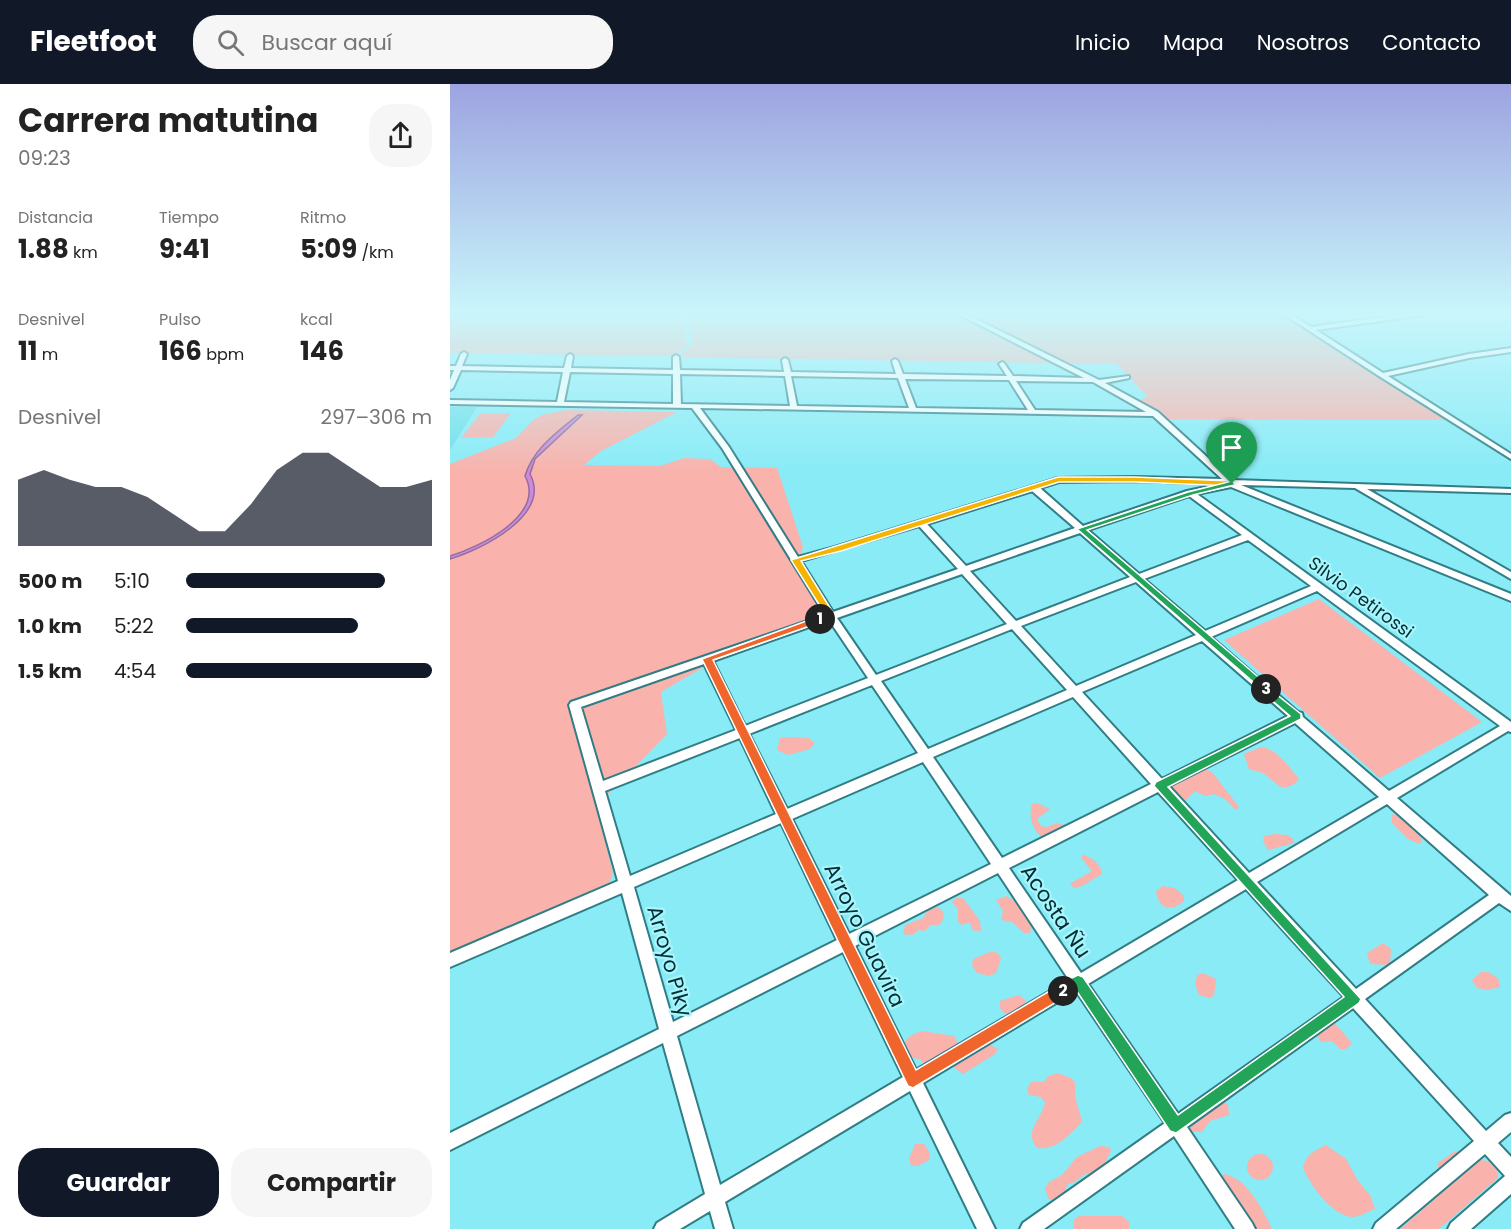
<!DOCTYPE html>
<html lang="es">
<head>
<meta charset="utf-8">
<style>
  :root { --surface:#fff; --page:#f6f6f6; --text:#222; --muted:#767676; --accent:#111827 }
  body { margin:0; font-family:Poppins,sans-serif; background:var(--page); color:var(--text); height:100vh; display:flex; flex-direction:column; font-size:22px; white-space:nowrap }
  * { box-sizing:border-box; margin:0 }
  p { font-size:20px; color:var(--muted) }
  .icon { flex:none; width:33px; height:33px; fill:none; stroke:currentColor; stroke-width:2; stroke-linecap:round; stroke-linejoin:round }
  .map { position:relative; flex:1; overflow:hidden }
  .sheet { display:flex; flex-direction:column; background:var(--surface); width:450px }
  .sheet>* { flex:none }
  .pin { position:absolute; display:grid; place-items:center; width:51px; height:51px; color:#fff; margin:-62px -26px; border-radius:50% 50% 50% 0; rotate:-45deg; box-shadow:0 0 6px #0007 }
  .pin .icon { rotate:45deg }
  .km { position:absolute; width:30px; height:30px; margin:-15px; border-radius:50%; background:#222; color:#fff; font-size:16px; line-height:30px; text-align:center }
  .round { display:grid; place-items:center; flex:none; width:63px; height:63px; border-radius:24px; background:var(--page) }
  .head { display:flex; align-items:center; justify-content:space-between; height:102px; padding:0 18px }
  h1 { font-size:33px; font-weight:700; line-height:45px }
  .figures { display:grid; grid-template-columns:repeat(3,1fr); gap:9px; height:102px; padding:6px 18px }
  .figures div { display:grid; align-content:center }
  .figures b { font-size:26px; font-weight:700 }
  .figures small { font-size:16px; font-weight:400 }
  .figures p { font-size:16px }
  .chart { height:168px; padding:12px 18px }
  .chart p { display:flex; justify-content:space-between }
  .chart svg { width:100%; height:108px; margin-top:6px; fill:var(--accent); opacity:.7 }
  .button { display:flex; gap:12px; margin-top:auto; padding:12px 18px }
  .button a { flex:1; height:69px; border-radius:24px; background:var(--accent); color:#fff; font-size:24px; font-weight:700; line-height:69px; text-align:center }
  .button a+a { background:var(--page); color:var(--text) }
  ul { padding:0 18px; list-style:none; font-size:20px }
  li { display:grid; grid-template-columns:96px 72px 1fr; align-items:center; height:45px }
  li i { height:15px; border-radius:8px; background:var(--accent) }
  header { display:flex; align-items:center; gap:36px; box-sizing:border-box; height:84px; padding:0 30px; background:var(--accent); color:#fff }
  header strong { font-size:28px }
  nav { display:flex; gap:33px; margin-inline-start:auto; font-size:21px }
  .search { width:420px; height:54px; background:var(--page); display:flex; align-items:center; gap:15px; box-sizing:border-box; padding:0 21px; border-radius:24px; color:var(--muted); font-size:22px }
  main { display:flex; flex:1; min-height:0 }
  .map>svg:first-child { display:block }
  .built { fill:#6fdfe9 }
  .green { fill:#f9b2ac }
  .water { fill:#ce8ad4; stroke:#906ea3; stroke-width:1.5 }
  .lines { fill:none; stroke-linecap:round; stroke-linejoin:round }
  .minor-casing { stroke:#307d85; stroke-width:4 }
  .minor { fill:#fff; fill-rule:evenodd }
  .split-1 { fill:#f5b400; stroke:#fff; stroke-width:1.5 }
  .split-2 { fill:#f0652b; stroke:#fff; stroke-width:1.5 }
  .split-3 { fill:#22a559; stroke:#fff; stroke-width:1.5 }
  .split-4 { fill:#22a559; stroke:#fff; stroke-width:1.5 }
  .labels { text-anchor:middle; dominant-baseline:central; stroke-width:4.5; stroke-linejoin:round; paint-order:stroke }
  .street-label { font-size:18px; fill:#002e32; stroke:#a9f5fd }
  .near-street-label { font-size:21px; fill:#002e32; stroke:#a9f5fd }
</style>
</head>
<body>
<header>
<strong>Fleetfoot</strong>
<div class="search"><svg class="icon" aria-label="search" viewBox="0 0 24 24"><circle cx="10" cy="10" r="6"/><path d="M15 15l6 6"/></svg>Buscar aquí</div>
<nav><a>Inicio</a><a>Mapa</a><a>Nosotros</a><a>Contacto</a></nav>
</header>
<main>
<section class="sheet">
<div class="head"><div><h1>Carrera matutina</h1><p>09:23</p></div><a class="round"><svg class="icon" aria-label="share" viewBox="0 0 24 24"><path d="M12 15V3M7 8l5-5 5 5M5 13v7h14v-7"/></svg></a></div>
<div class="figures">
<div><p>Distancia</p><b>1.88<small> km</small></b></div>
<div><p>Tiempo</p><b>9:41</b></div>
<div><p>Ritmo</p><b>5:09<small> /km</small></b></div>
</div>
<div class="figures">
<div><p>Desnivel</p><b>11<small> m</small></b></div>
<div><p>Pulso</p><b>166<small> bpm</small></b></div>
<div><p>kcal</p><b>146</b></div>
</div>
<div class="chart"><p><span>Desnivel</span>297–306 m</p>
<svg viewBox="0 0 160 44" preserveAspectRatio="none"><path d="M0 44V17L10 13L20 17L30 20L40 20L50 24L60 31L70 38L80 38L90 27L100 13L110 6L120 6L130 13L140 20L150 20L160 17V44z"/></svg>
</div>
<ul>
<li><b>500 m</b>5:10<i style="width:81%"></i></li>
<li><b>1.0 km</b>5:22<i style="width:70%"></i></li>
<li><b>1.5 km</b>4:54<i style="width:100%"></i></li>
</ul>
<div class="button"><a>Guardar</a><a>Compartir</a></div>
</section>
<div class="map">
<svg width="1061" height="1145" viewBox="0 0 1061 1145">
  <rect width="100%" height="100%" fill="#88ebf6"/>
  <path class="built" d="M0 323H27L0 366Z"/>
  <g class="green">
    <path d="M0 229H233L237 262 225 272 0 269Z"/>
    <path d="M237 229H507L603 279 228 273 242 260Z"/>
    <path d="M514 229H832L1000 336 715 335 686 317 698 313 666 279 614 280Z"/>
    <path d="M116 326 227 328 151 367 134 381 210 382 234 374 260 375 271 383 327 384 353 463 348 482 372 527 367 532 286 560 264 577 211 608 217 650 146 723 163 789 159 800 0 869V380L66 354 83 336 92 331Z"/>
    <path d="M61 329 43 353 11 354 30 330Z"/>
    <path d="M869 515 1032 638 930 694 774 556Z"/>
    <path d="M335 653 359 654 365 659 360 665 338 671 327 666 330 654Z"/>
    <path d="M811 663C827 665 837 681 847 692L849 696C831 711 829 700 814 690 810 687 804 687 799 685L794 670Z"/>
    <path d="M752 684 762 688 789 723 786 726 775 715 764 710 755 712 745 707 734 718H729L717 704 720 700Z"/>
    <path d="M587 719 600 725 587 735 591 742 597 743 606 739 619 742 593 754C583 747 578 732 582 720Z"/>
    <path d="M942 730 955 734C959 743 971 747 972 758L969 760 958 755 942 739Z"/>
    <path d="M824 750 838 751 843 755 844 759 818 766 813 757 814 752Z"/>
    <path d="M632 771C641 772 652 781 652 790L632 802 624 804 620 800 623 798 642 787 632 775Z"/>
    <path d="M713 802 725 804 734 812V817C721 829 708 824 706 807Z"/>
    <path d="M556 812C568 818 585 834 580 849H574L562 838 551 836 553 827 546 816Z"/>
    <path d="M506 814H513L530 837 531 847 522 846 520 838 512 841 508 838V825L502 818Z"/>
    <path d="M489 823 494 830 492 838 488 841H480L475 847 469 846 462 851 453 850 455 841 473 834 478 826Z"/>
    <path d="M933 859 941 865 940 881 920 880 917 869Z"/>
    <path d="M542 867 549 870 551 875 546 889 539 892 527 889 522 881 523 875Z"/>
    <path d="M1031 888H1038L1048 894 1050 903 1037 906 1027 904 1022 896Z"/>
    <path d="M753 889 766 895 764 912 760 914 749 911 745 900 747 891Z"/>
    <path d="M569 911 576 917 578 923 560 931 554 929 550 924V917Z"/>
    <path d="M882 936 902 959 896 965H890L882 957 871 958 865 949Z"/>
    <path d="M472 947 504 952C509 959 509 965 514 973L520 971 535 958 548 965 545 970 513 990 498 979 474 982 471 976 454 971C450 958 459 951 472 947Z"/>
    <path d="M608 989 621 994 625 999V1012L632 1038C620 1050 606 1067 587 1064 573 1046 592 1036 595 1018L591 1013 579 1011 577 1005 581 998H594L598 992Z"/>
    <path d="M771 1017 778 1020 779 1031 760 1037 752 1048H739L737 1045V1038Z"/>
    <path d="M465 1060H474L480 1069 479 1076 467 1082H461L459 1075Z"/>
    <path d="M876 1061 896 1075 908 1097 920 1111 925 1125C919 1127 909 1133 903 1133 882 1132 861 1102 853 1084 855 1071 865 1066 876 1061Z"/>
    <path d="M650 1062 660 1063 661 1067 651 1086 633 1091 625 1098 618 1100 611 1115 605 1119 598 1114 595 1104 599 1098 612 1091 627 1073Z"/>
    <path d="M1005 1067C1015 1069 1019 1073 1023 1082L1030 1076 1040 1077 1047 1085 1048 1094 989 1145H950L1008 1095 1001 1097 988 1088V1079Z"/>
    <circle cx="810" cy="1083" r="13"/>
    <path d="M774 1090C797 1094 813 1126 822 1145H796L768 1094Z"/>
    <path d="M629 1132H672L679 1138V1145H623L624 1136Z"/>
  </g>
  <path class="water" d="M128 331H132L85 375 80 390C102 431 31 466 0 475V472C30 463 96 431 75 392 83 365 107 348 128 331Z"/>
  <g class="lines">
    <defs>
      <g id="minor">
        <path d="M506 229H514L649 296 679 292V294L655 299 708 328 782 396 1061 405V409L917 405 1061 488V495L905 404 791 401 1061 510V517L781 403 747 410 1061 638V648L1058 647 947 714 1061 812V827L1049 819 915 915 1036 1047 1055 1031 1061 1029V1048L1048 1059 1061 1073V1110L1021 1145H998L1001 1139 1055 1092 1035 1070 946 1145H923L926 1139 1024 1057 903 924 737 1043 802 1139 805 1145H785L724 1052 594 1145H570L573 1139 715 1039 626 907 473 999 545 1145H527L460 1007 275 1118 283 1145H265L260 1127 230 1145H204L207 1139 255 1110 213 959 0 1066V1049L209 945 172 809 0 883V869L168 797 119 621 121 618 375 531 272 364 242 324 0 320V316L107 318 113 288 11 286 3 304 0 306V296L4 286H0V282H6L11 270 14 268 17 270 12 282 114 284 117 272 120 270 123 272 121 284 223 286V273L226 271 229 273 230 286 334 288 332 276 335 274 338 276 341 288 446 290 442 277 445 275 448 277 453 290 557 292 549 280 552 278 554 279 563 292 634 294ZM120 288 223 290V320L114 318ZM230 290 335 292 340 322 231 320ZM341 292 448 294 459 324 347 322ZM455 295 559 296 578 326 466 324ZM566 297 643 298 696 328 585 326ZM250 324 703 332 772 395 685 393 608 394 385 463 348 473 279 363ZM685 397 770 400 737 407 633 442 590 404 609 398ZM582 407 625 444 516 482 477 440ZM739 412 792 451 689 490 638 446ZM469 442 508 485 383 528 351 477ZM630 449 680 493 566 537 520 487ZM798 456 861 502 755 547 694 495ZM512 490 557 540 426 591 387 534ZM686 498 746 551 626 602 571 542ZM867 507 1050 642 939 707 853 633 852 629 848 628 761 553ZM379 536 418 594 295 642 263 577ZM562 545 617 606 478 665 431 597ZM752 557 838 632 712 695 632 608ZM254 580 286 646 153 697 131 623ZM422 601 468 669 337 725 299 650ZM623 613 701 700 552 774 483 673ZM845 639 929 713 799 789 719 702ZM290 654 326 730 180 792 155 707ZM473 678 541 780 399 850 342 735ZM708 708 788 796 631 889 559 784ZM937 720 1039 811 906 905 807 798ZM331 739 387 856 223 938 184 803ZM548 789 619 896 466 986 405 862ZM796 805 894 913 728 1030 638 900ZM393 868 453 993 270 1101 227 952Z"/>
        <path d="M832 229H839L861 243 961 229H977L974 231 866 246 933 289 1019 270 1061 264V268L1019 274 938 292 1061 370V375L929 292Z"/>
      </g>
    </defs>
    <use href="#minor" class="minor-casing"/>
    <use href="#minor" class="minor"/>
  </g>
  <linearGradient id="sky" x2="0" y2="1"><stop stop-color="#9da3e0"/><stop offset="0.59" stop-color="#c9f6fb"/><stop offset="1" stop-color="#c9f6fb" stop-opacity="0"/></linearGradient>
  <rect width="1061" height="389" fill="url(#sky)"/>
  <path class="split-1" d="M685 393 782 397 785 400 782 402 685 398H609L391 467 351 477 385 532 370 538 366 535 375 530 341 476 608 393Z"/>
  <path class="split-2" d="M370 532 375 535 374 537 263 576 466 986 608 902 613 900 618 902 620 907 618 911 463 1004 458 1002 252 575Z"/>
  <path class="split-3" d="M816 602 851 630V635L718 703 911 915 909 919 726 1049 720 1047 626 906 613 913 608 911 606 907C610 899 621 894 628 891L633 893 728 1031 894 913 704 702 706 698 840 632 812 608V603Z"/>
  <path class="split-4" d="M782 397 785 400 784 401 743 411 637 446 820 603V608L816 609 627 445 738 408Z"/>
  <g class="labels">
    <g class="street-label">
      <text transform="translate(911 513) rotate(36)">Silvio Petirossi</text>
    </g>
    <g class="near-street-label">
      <text transform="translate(606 827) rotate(56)">Acosta Ñu</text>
      <text transform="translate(415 851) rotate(64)">Arroyo Guavira</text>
      <text transform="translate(220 877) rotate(74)">Arroyo Piky</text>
    </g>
  </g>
</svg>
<div class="pin" style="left:782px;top:400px;background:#1e9e55"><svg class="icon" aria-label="arrive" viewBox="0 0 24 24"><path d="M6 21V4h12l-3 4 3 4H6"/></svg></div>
<b class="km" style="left:370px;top:535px">1</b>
<b class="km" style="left:613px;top:907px">2</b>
<b class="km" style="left:816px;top:605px">3</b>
</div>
</main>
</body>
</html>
